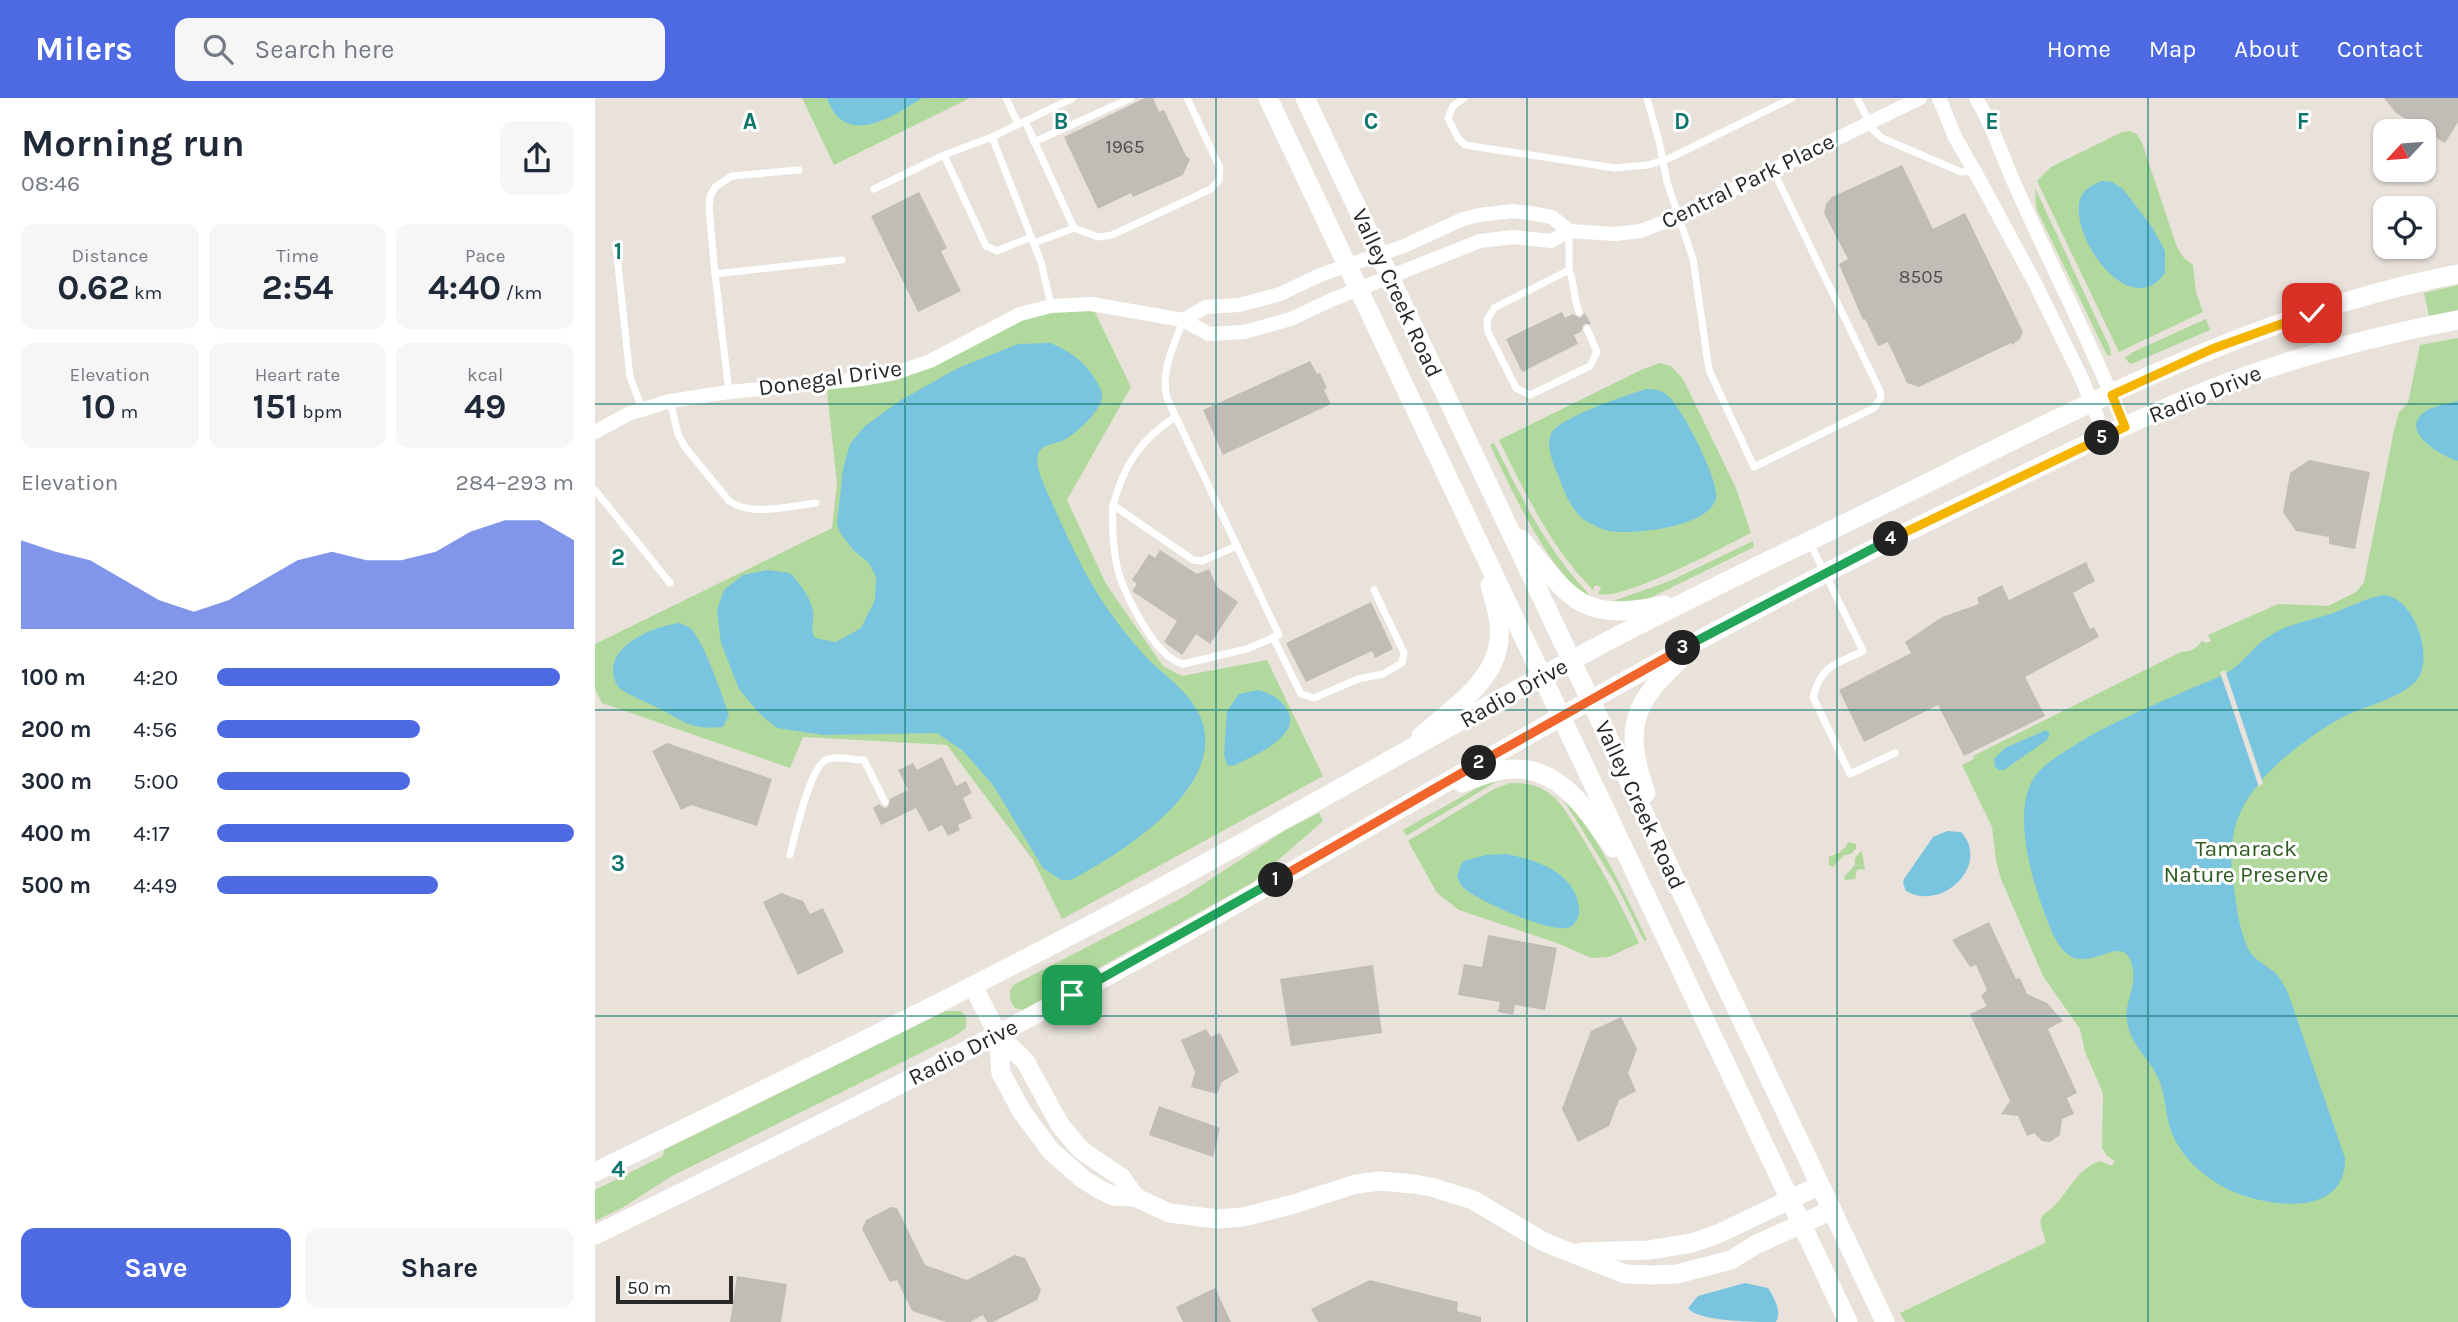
<!DOCTYPE html>
<html lang="en">
<head>
<meta charset="utf-8">
<style>
  :root { --surface:#fff; --page:#f6f6f7; --text:#1f2937; --muted:#747a83; --accent:#4d6ae3 }
  body { margin:0; font-family:Karla,sans-serif; background:var(--page); color:var(--text); height:100vh; display:flex; flex-direction:column; font-size:26px; white-space:nowrap }
  * { box-sizing:border-box; margin:0 }
  p { font-size:23px; color:var(--muted) }
  .icon { flex:none; width:38px; height:38px; fill:none; stroke:currentColor; stroke-width:2; stroke-linecap:round; stroke-linejoin:round }
  .map { position:relative; flex:1; overflow:hidden }
  .panel { display:flex; flex-direction:column; background:var(--surface); width:595px }
  .panel>* { flex:none }
  .needle { width:46px; rotate:244deg }
  .buttons { position:absolute; left:1778px; top:21px; display:grid; gap:14px }
  .buttons a { display:grid; place-items:center; width:63px; height:63px; border-radius:14px; background:var(--surface); box-shadow:0 2px 5px #0004; font-size:35px }
  .scale { position:absolute; left:21px; bottom:18px; width:117px; box-sizing:border-box; padding-left:7px; border:4px solid #282828; border-top:0; font-size:19px; line-height:24px; white-space:nowrap; color:#282828; -webkit-text-stroke:5px #fff; paint-order:stroke }
  .pin { position:absolute; display:grid; place-items:center; width:60px; height:60px; color:#fff; margin:-30px; border-radius:14px; box-shadow:0 4px 10px #0006 }
  .km { position:absolute; width:35px; height:35px; margin:-18px; border-radius:50%; background:#222; color:#fff; font-size:19px; line-height:35px; text-align:center }
  .round { display:grid; place-items:center; flex:none; width:74px; height:74px; border-radius:14px; background:var(--page) }
  .overview { display:flex; align-items:center; justify-content:space-between; height:119px; padding:0 21px }
  h1 { font-size:38px; font-weight:700; line-height:52px }
  .figures { display:grid; grid-template-columns:repeat(3,1fr); gap:10px; height:119px; padding:7px 21px }
  .figures div { display:grid; align-content:center; border-radius:14px; background:var(--page); text-align:center }
  .figures b { font-size:35px; font-weight:700 }
  .figures small { font-size:19px; font-weight:400 }
  .figures p { font-size:19px }
  .chart { height:196px; padding:14px 21px }
  .chart p { display:flex; justify-content:space-between }
  .chart svg { width:100%; height:126px; margin-top:7px; fill:var(--accent); opacity:.7 }
  .action { display:flex; gap:14px; margin-top:auto; padding:14px 21px }
  .action a { flex:1; height:80px; border-radius:14px; background:var(--accent); color:#fff; font-size:28px; font-weight:700; line-height:80px; text-align:center }
  .action a+a { background:var(--page); color:var(--text) }
  ul { padding:0 21px; list-style:none; font-size:23px }
  li { display:grid; grid-template-columns:112px 84px 1fr; align-items:center; height:52px }
  li i { height:18px; border-radius:9px; background:var(--accent) }
  header { display:flex; align-items:center; gap:42px; box-sizing:border-box; height:98px; padding:0 35px; background:var(--accent); color:#fff }
  header strong { font-size:33px }
  nav { display:flex; gap:38px; margin-inline-start:auto; font-size:24px }
  .search { width:490px; height:63px; background:var(--page); display:flex; align-items:center; gap:18px; box-sizing:border-box; padding:0 24px; border-radius:14px; color:var(--muted); font-size:26px }
  main { display:flex; flex:1; min-height:0 }
  .map>svg:first-child { display:block }
  .green { fill:#b2d99d }
  .water { fill:#79c5df }
  .pier { fill:#e8e2db }
  .building { fill:#c1bdb6 }
  .lines { fill:none; stroke-linecap:round; stroke-linejoin:round }
  .lane { stroke:#fff; stroke-width:7 }
  .street { stroke:#fff; stroke-width:14 }
  .secondary { stroke:#fff; stroke-width:19 }
  .split-1-casing { stroke:#fff; stroke-width:14 }
  .split-2-casing { stroke:#fff; stroke-width:14 }
  .split-3-casing { stroke:#fff; stroke-width:14 }
  .split-4-casing { stroke:#fff; stroke-width:14 }
  .split-5-casing { stroke:#fff; stroke-width:14 }
  .split-6-casing { stroke:#fff; stroke-width:14 }
  .split-1 { stroke:#22a559; stroke-width:9 }
  .split-2 { stroke:#f0652b; stroke-width:9 }
  .split-3 { stroke:#f0652b; stroke-width:9 }
  .split-4 { stroke:#22a559; stroke-width:9 }
  .split-5 { stroke:#f5b400; stroke-width:9 }
  .split-6 { stroke:#f5b400; stroke-width:9 }
  .grid { fill:none; stroke:#0f766e; stroke-width:2; stroke-opacity:0.55 }
  .labels { text-anchor:middle; dominant-baseline:central; stroke-width:6; stroke-linejoin:round; paint-order:stroke }
  .number-label { font-size:19px; fill:#4e4d4c }
  .street-label { font-size:23px; fill:#282828; stroke:#fff }
  .park-label { font-size:23px; fill:#2e5b21; stroke:#fff }
  .grid-label { font-size:23px; text-anchor:middle; font-weight:bold; fill:#0f766e; stroke:#fff; stroke-width:6; stroke-linejoin:round; paint-order:stroke }
</style>
</head>
<body>
<header>
<strong>Milers</strong>
<div class="search"><svg class="icon" aria-label="search" viewBox="0 0 24 24"><circle cx="10" cy="10" r="6"/><path d="M15 15l6 6"/></svg>Search here</div>
<nav><a>Home</a><a>Map</a><a>About</a><a>Contact</a></nav>
</header>
<main>
<section class="panel">
<div class="overview"><div><h1>Morning run</h1><p>08:46</p></div><a class="round"><svg class="icon" aria-label="share" viewBox="0 0 24 24"><path d="M12 15V3M7 8l5-5 5 5M5 13v7h14v-7"/></svg></a></div>
<div class="figures">
<div><p>Distance</p><b>0.62<small> km</small></b></div>
<div><p>Time</p><b>2:54</b></div>
<div><p>Pace</p><b>4:40<small> /km</small></b></div>
</div>
<div class="figures">
<div><p>Elevation</p><b>10<small> m</small></b></div>
<div><p>Heart rate</p><b>151<small> bpm</small></b></div>
<div><p>kcal</p><b>49</b></div>
</div>
<div class="chart"><p><span>Elevation</span>284–293 m</p>
<svg viewBox="0 0 160 44" preserveAspectRatio="none"><path d="M0 44V13L10 17L20 20L30 27L40 34L50 38L60 34L70 27L80 20L90 17L100 20L110 20L120 17L130 10L140 6L150 6L160 13V44z"/></svg>
</div>
<ul>
<li><b>100 m</b>4:20<i style="width:96%"></i></li>
<li><b>200 m</b>4:56<i style="width:57%"></i></li>
<li><b>300 m</b>5:00<i style="width:54%"></i></li>
<li><b>400 m</b>4:17<i style="width:100%"></i></li>
<li><b>500 m</b>4:49<i style="width:62%"></i></li>
</ul>
<div class="action"><a>Save</a><a>Share</a></div>
</section>
<div class="map">
<svg width="1863" height="1224" viewBox="0 0 1863 1224">
  <rect width="100%" height="100%" fill="#e8e2db"/>
  <g class="green">
    <path d="M207 0H375L239 67Z"/>
    <path d="M1535 33 1542 36 1547 45 1582 149 1589 160 1598 167 1601 194 1608 214 1524 254 1442 83 1456 69 1527 34Z"/>
    <path d="M1440 90 1515 250 1516 258 1512 257 1509 251 1441 110Z"/>
    <path d="M1863 187V212L1834 218 1829 195Z"/>
    <path d="M496 206 536 289 472 402 511 486 568 568 587 578 672 562 728 678 467 821 438 762 352 647 208 639 195 670 7 605 0 591V546L237 430 242 386 231 284 300 275 407 224Z"/>
    <path d="M1611 221 1615 232 1541 264 1535 266 1530 260 1538 254Z"/>
    <path d="M1863 240V1224H1310L1305 1215 1450 1145C1451 1137 1442 1126 1447 1119 1449 1115 1456 1111 1459 1108 1474 1093 1484 1068 1506 1063L1516 1068 1520 1063 1512 1058 1507 1050 1508 995 1490 954 1485 931 1448 878 1406 781 1401 763 1397 729 1367 667 1379 661 1378 658 1586 554C1595 554 1601 551 1607 543L1611 545 1616 543 1613 537 1683 506 1733 508 1761 494 1769 484 1799 332 1804 314 1813 305 1825 247Z"/>
    <path d="M1065 265 1076 268 1088 281 1141 390 1156 435C1128 449 1029 503 1003 496L1006 489 1000 487 998 492C956 450 930 395 904 342L1048 271Z"/>
    <path d="M899 345C926 398 952 453 994 496L993 499C956 478 914 387 895 347Z"/>
    <path d="M1158 443 1159 449 1051 502 1015 504 1075 483Z"/>
    <path d="M908 681 899 685 811 738 808 732 889 686Z"/>
    <path d="M915 685C930 685 945 687 956 697 967 705 975 720 982 731 1005 768 1026 806 1044 845L1014 859 996 860 962 845 864 812 842 795 813 743 899 691Z"/>
    <path d="M968 701C1001 731 1032 800 1052 842L1049 843 1022 788Z"/>
    <path d="M724 715 728 723 657 785 428 912 420 910 415 902V892L420 886 587 800 689 733Z"/>
    <path d="M1253 744 1261 746V751L1256 756 1249 757 1238 769 1234 767V758C1241 758 1251 751 1253 744Z"/>
    <path d="M1265 754H1267L1270 771 1262 772 1260 781 1250 782 1249 779 1260 767V760Z"/>
    <path d="M351 913H366L371 919V930L360 938 75 1079 27 1110 0 1123V1092L68 1058 69 1052Z"/>
  </g>
  <g class="water">
    <path d="M232 0H327C297 19 250 51 232 0Z"/>
    <path d="M1507 83 1517 84 1528 91 1557 129 1570 153V175C1534 226 1471 134 1486 99 1489 91 1499 86 1507 83Z"/>
    <path d="M456 245C476 254 489 263 500 281 503 286 506 291 507 295 510 310 481 336 469 342 460 347 446 345 443 357 440 370 449 386 454 398 473 441 493 486 522 524 532 537 544 552 556 564 574 581 595 595 605 618 636 687 526 756 476 782H466L448 770 398 687 368 653 342 635 228 637 182 630 165 616 144 591 126 545 122 512 129 492 148 477 173 472 195 475C205 486 215 498 218 513 220 525 214 528 220 540L241 544 266 530 280 502 281 479 273 464 258 452 246 436 242 426 248 371 255 346 270 328 306 302 363 270 423 246Z"/>
    <path d="M1051 291C1059 291 1065 292 1071 296 1086 307 1125 383 1121 400 1115 429 1039 437 1014 433 1008 432 1001 428 995 425 980 419 970 397 965 382 960 369 950 350 956 336 961 321 1034 296 1051 291Z"/>
    <path d="M1863 303V363C1849 359 1807 336 1826 317 1834 308 1852 306 1863 303Z"/>
    <path d="M1788 497C1820 498 1843 565 1818 586 1798 603 1769 608 1746 620 1726 631 1707 645 1689 660 1643 701 1629 734 1640 796 1642 813 1645 832 1652 848 1657 861 1668 865 1678 873 1685 879 1689 887 1693 895L1750 1060C1751 1117 1682 1110 1644 1096 1613 1084 1584 1060 1574 1027 1570 1011 1570 995 1563 980 1554 959 1537 950 1532 924 1529 905 1541 891 1538 872 1529 820 1485 899 1457 834 1441 796 1416 722 1437 683 1444 670 1457 662 1469 654 1506 629 1547 612 1588 594 1603 587 1619 582 1633 574 1648 566 1658 548 1673 539 1693 525 1716 523 1738 515 1755 509 1770 500 1788 497Z"/>
    <path d="M85 525C86 526 94 529 95 530 109 542 127 598 134 617L128 629C94 632 91 624 63 610 50 603 35 598 24 590 0 552 57 528 85 525Z"/>
    <path d="M664 592C676 596 684 600 691 610 711 637 656 659 638 668L632 667 629 656 632 613 644 596Z"/>
    <path d="M1451 632 1455 636 1452 642 1409 672H1404L1400 669 1399 661 1410 650Z"/>
    <path d="M1352 733 1366 734C1396 767 1347 814 1311 793L1308 785 1309 781 1338 739Z"/>
    <path d="M911 756C940 761 981 775 984 810 985 816 982 825 975 829 958 837 884 803 870 791 865 787 864 783 862 777L868 763 891 757Z"/>
    <path d="M1150 1185 1173 1190C1179 1200 1187 1212 1181 1224 1163 1224 1102 1224 1093 1210L1103 1198Z"/>
  </g>
  <path class="pier" d="M1630 572 1668 685 1664 689 1625 574Z"/>
  <g class="building">
    <path d="M550 0H558L564 14 569 12 591 58 595 61 588 77 538 99 536 95 503 111 469 39Z"/>
    <path d="M1789 0H1863V24L1850 45 1801 15Z"/>
    <path d="M1307 67 1338 131 1370 115 1428 234 1425 241 1417 247 1416 245 1324 289 1312 285 1293 244 1283 248 1270 221 1268 222 1244 166 1253 161 1229 115 1231 106 1237 99Z"/>
    <path d="M324 94 352 150 346 153 366 193 323 214 276 118Z"/>
    <path d="M967 214 970 220 978 216 985 220 990 215 996 226H989L986 234 979 237 983 246 927 274 911 241Z"/>
    <path d="M715 263 722 276 725 275 732 290 729 292 736 306 628 357 608 312Z"/>
    <path d="M1714 362 1775 374 1760 451 1734 446V439L1701 433 1688 414 1695 375Z"/>
    <path d="M565 452 602 476 614 471 622 489 643 504 615 546 601 536 587 557 569 544 582 523 537 493 542 486 537 482 554 456 560 460Z"/>
    <path d="M1491 464 1500 483 1478 495 1495 531 1499 529 1504 539 1430 579 1450 618 1369 658 1343 607 1269 644 1244 592 1316 555 1310 544 1347 519 1384 506 1382 500 1407 487 1414 502Z"/>
    <path d="M776 504 798 551 780 560 777 553 711 584 691 545Z"/>
    <path d="M72 645 177 681 162 728 96 707 86 712 57 653Z"/>
    <path d="M347 659 361 688 371 683 377 695 368 700 377 720 363 727 365 732 353 738 347 727 334 734 321 710 286 727 278 710 284 706 289 710 293 709 295 701 313 692 303 672 318 665 322 672Z"/>
    <path d="M186 795 208 803 215 816 228 810 249 854 203 877 168 804Z"/>
    <path d="M1394 824 1421 881 1425 880 1432 896 1452 905 1468 923 1453 931 1482 995 1472 1000 1479 1016 1467 1021 1465 1037 1455 1044 1447 1043 1439 1035 1432 1038 1423 1018 1406 1016 1415 1003 1375 916 1392 908 1386 898 1392 892 1381 867 1375 869 1357 842Z"/>
    <path d="M893 837 962 850 950 912 920 907 918 917 903 914 905 904 863 897 869 866 887 869Z"/>
    <path d="M778 867 787 935 696 948 685 881Z"/>
    <path d="M1026 919 1042 951 1033 975 1041 993 1024 1002 1014 1028 983 1044 967 1011 996 933Z"/>
    <path d="M611 931 616 939 625 935 644 974 627 984 622 996 596 989 600 974 586 942Z"/>
    <path d="M564 1008 625 1030 618 1059 554 1037Z"/>
    <path d="M296 1109 302 1110 330 1167 372 1182 420 1157 430 1160 446 1192 442 1202 398 1224H392L388 1217 375 1224H351L317 1213 302 1182 295 1184 267 1131 271 1122Z"/>
    <path d="M142 1178 192 1186 186 1224H135Z"/>
    <path d="M775 1182 863 1204 862 1213 886 1219V1224H723L716 1211Z"/>
    <path d="M620 1190 636 1224H588L581 1209Z"/>
  </g>
  <g class="lines">
    <g class="lane">
      <path d="M411 0 423 26"/>
      <path d="M869 0 858 8 853 20 863 40 870 47 1020 70 1053 67 1073 61 1197 0"/>
      <path d="M1052 0 1064 43 1072 84 1098 161 1114 272 1159 369 1279 310 1286 300 1285 293 1178 72"/>
      <path d="M1262 0 1279 33 1287 40 1366 74 1379 73"/>
      <path d="M430 23 479 130"/>
      <path d="M397 39 349 57 391 148 402 153 436 139"/>
      <path d="M439 44 536 0"/>
      <path d="M279 91 349 57"/>
      <path d="M439 145 479 130 503 139 517 137 616 91 624 82 625 70 592 0"/>
      <path d="M21 148 35 279 47 311"/>
      <path d="M974 172V133"/>
      <path d="M120 176 247 162"/>
      <path d="M456 207 446 164 397 39 478 0"/>
      <path d="M984 214C978 199 980 186 974 172L899 210 892 222 893 234 921 290 935 297 995 268 1002 254 992 231"/>
      <path d="M134 294 120 176 114 110 115 98 120 89 137 78 204 72"/>
      <path d="M75 303 83 336 90 349 134 403C157 419 194 408 221 405"/>
      <path d="M580 319C545 342 529 367 518 407L598 462 607 463 642 448"/>
      <path d="M0 392 75 485"/>
      <path d="M518 407C517 428 518 452 523 473 531 499 560 559 588 566L652 551 684 537 572 300C565 273 579 248 588 222"/>
      <path d="M1215 445 1268 553C1240 567 1227 566 1218 599L1255 676 1300 655"/>
      <path d="M678 539 706 596 719 600 763 581 788 576 807 565 809 555 779 492"/>
      <path d="M195 757C200 737 215 669 231 662 241 657 258 662 269 662L290 704"/>
    </g>
    <g class="street">
      <path d="M1344 0 1360 39 1385 83 1440 185 1486 279 1510 338"/>
      <path d="M1381 0C1400 31 1409 65 1425 98 1460 175 1498 250 1530 329"/>
      <path d="M588 222 611 209 644 207 685 196 725 177 809 148 868 121 884 117 918 113 935 115 957 119 974 133 1020 136 1046 133 1084 118 1325 0"/>
      <path d="M0 334 33 316 75 303 134 294 267 281 300 275 335 263 425 216 456 208 496 206 588 222 614 236 649 234 696 221 736 202 885 143 918 139 956 143 974 133"/>
    </g>
    <g class="secondary">
      <path d="M673 0 1253 1224"/>
      <path d="M710 0 1290 1224"/>
      <path d="M926 441C976 501 985 525 1069 507"/>
      <path d="M826 638C855 612 901 584 904 541 906 523 900 505 895 487"/>
      <path d="M867 685C880 680 894 674 908 672 962 663 992 712 1018 750"/>
      <path d="M1051 695C1028 630 1037 605 1088 559"/>
      <path d="M378 888 403 937 430 963 465 1027 486 1052 526 1079 540 1099"/>
      <path d="M403 937 406 975 427 1014 456 1053 488 1081 504 1091 518 1098 540 1099 574 1115 623 1121 648 1119 699 1106 761 1086 785 1083 819 1086 836 1089 878 1102 949 1144 1030 1176 1057 1177 1082 1176 1136 1162 1160 1147 1237 1112"/>
      <path d="M0 1074C175 989 350 904 522 813 681 729 836 636 996 552 1082 506 1170 465 1257 422 1451 328 1650 216 1863 176"/>
      <path d="M0 1137C213 1033 427 929 632 811 874 671 1114 529 1365 408 1453 365 1540 320 1631 285 1706 257 1784 237 1863 222"/>
      <path d="M986 1154 1054 1152 1097 1145 1123 1136 1225 1087"/>
    </g>
  </g>
  <g class="lines">
    <defs>
      <path id="split-1" d="M477 897 681 782"/>
      <path id="split-2" d="M681 782 884 665"/>
      <path id="split-3" d="M884 665 1088 550"/>
      <path id="split-4" d="M1088 550 1296 441"/>
      <path id="split-5" d="M1296 441 1507 340"/>
      <path id="split-6" d="M1507 340 1530 329 1517 297 1617 251 1717 215"/>
    </defs>
    <use href="#split-1" class="split-1-casing"/>
    <use href="#split-2" class="split-2-casing"/>
    <use href="#split-3" class="split-3-casing"/>
    <use href="#split-4" class="split-4-casing"/>
    <use href="#split-5" class="split-5-casing"/>
    <use href="#split-6" class="split-6-casing"/>
    <use href="#split-1" class="split-1"/>
    <use href="#split-2" class="split-2"/>
    <use href="#split-3" class="split-3"/>
    <use href="#split-4" class="split-4"/>
    <use href="#split-5" class="split-5"/>
    <use href="#split-6" class="split-6"/>
  </g>
  <path class="grid" d="M310 0V1224M621 0V1224M932 0V1224M1242 0V1224M1553 0V1224M0 306H1863M0 612H1863M0 918H1863"/>
  <g class="labels">
    <g class="number-label">
      <text x="530" y="49">1965</text>
      <text x="1326" y="179">8505</text>
    </g>
    <g class="street-label">
      <text transform="translate(1153 83) rotate(-26)">Central Park Place</text>
      <text transform="translate(802 195) rotate(65)">Valley Creek Road</text>
      <text transform="translate(235 280) rotate(-8)">Donegal Drive</text>
      <text transform="translate(1610 296) rotate(-22)">Radio Drive</text>
      <text transform="translate(919 595) rotate(-29)">Radio Drive</text>
      <text transform="translate(1045 707) rotate(65)">Valley Creek Road</text>
      <text transform="translate(368 954) rotate(-27)">Radio Drive</text>
    </g>
    <g class="park-label">
      <text x="1651" y="750">Tamarack<tspan x="1651" dy="26">Nature Preserve</tspan></text>
    </g>
  </g>
  <g class="grid-label">
    <text x="155" y="31">A</text>
    <text x="466" y="31">B</text>
    <text x="776" y="31">C</text>
    <text x="1087" y="31">D</text>
    <text x="1397" y="31">E</text>
    <text x="1708" y="31">F</text>
    <text x="23" y="161">1</text>
    <text x="23" y="467">2</text>
    <text x="23" y="773">3</text>
    <text x="23" y="1079">4</text>
  </g>
</svg>
<div class="buttons">
<a><svg class="needle" viewBox="-14 -14 28 28"><path d="M0-13l5 13h-10z" fill="#e53935"/><path d="M0 13l5-13h-10z" fill="#747a83"/></svg></a>
<a><svg class="icon" aria-label="locate" viewBox="0 0 24 24"><circle cx="12" cy="12" r="6"/><path d="M12 2v4M12 18v4M2 12h4M18 12h4"/></svg></a>
</div>
<div class="scale">50 m</div>
<div class="pin" style="left:477px;top:897px;background:#1e9e55"><svg class="icon" aria-label="arrive" viewBox="0 0 24 24"><path d="M6 21V4h12l-3 4 3 4H6"/></svg></div>
<div class="pin" style="left:1717px;top:215px;background:#d93025"><svg class="icon" aria-label="check" viewBox="0 0 24 24"><path d="M5 12l5 5 9-10"/></svg></div>
<b class="km" style="left:681px;top:782px">1</b>
<b class="km" style="left:884px;top:665px">2</b>
<b class="km" style="left:1088px;top:550px">3</b>
<b class="km" style="left:1296px;top:441px">4</b>
<b class="km" style="left:1507px;top:340px">5</b>
</div>
</main>
</body>
</html>
